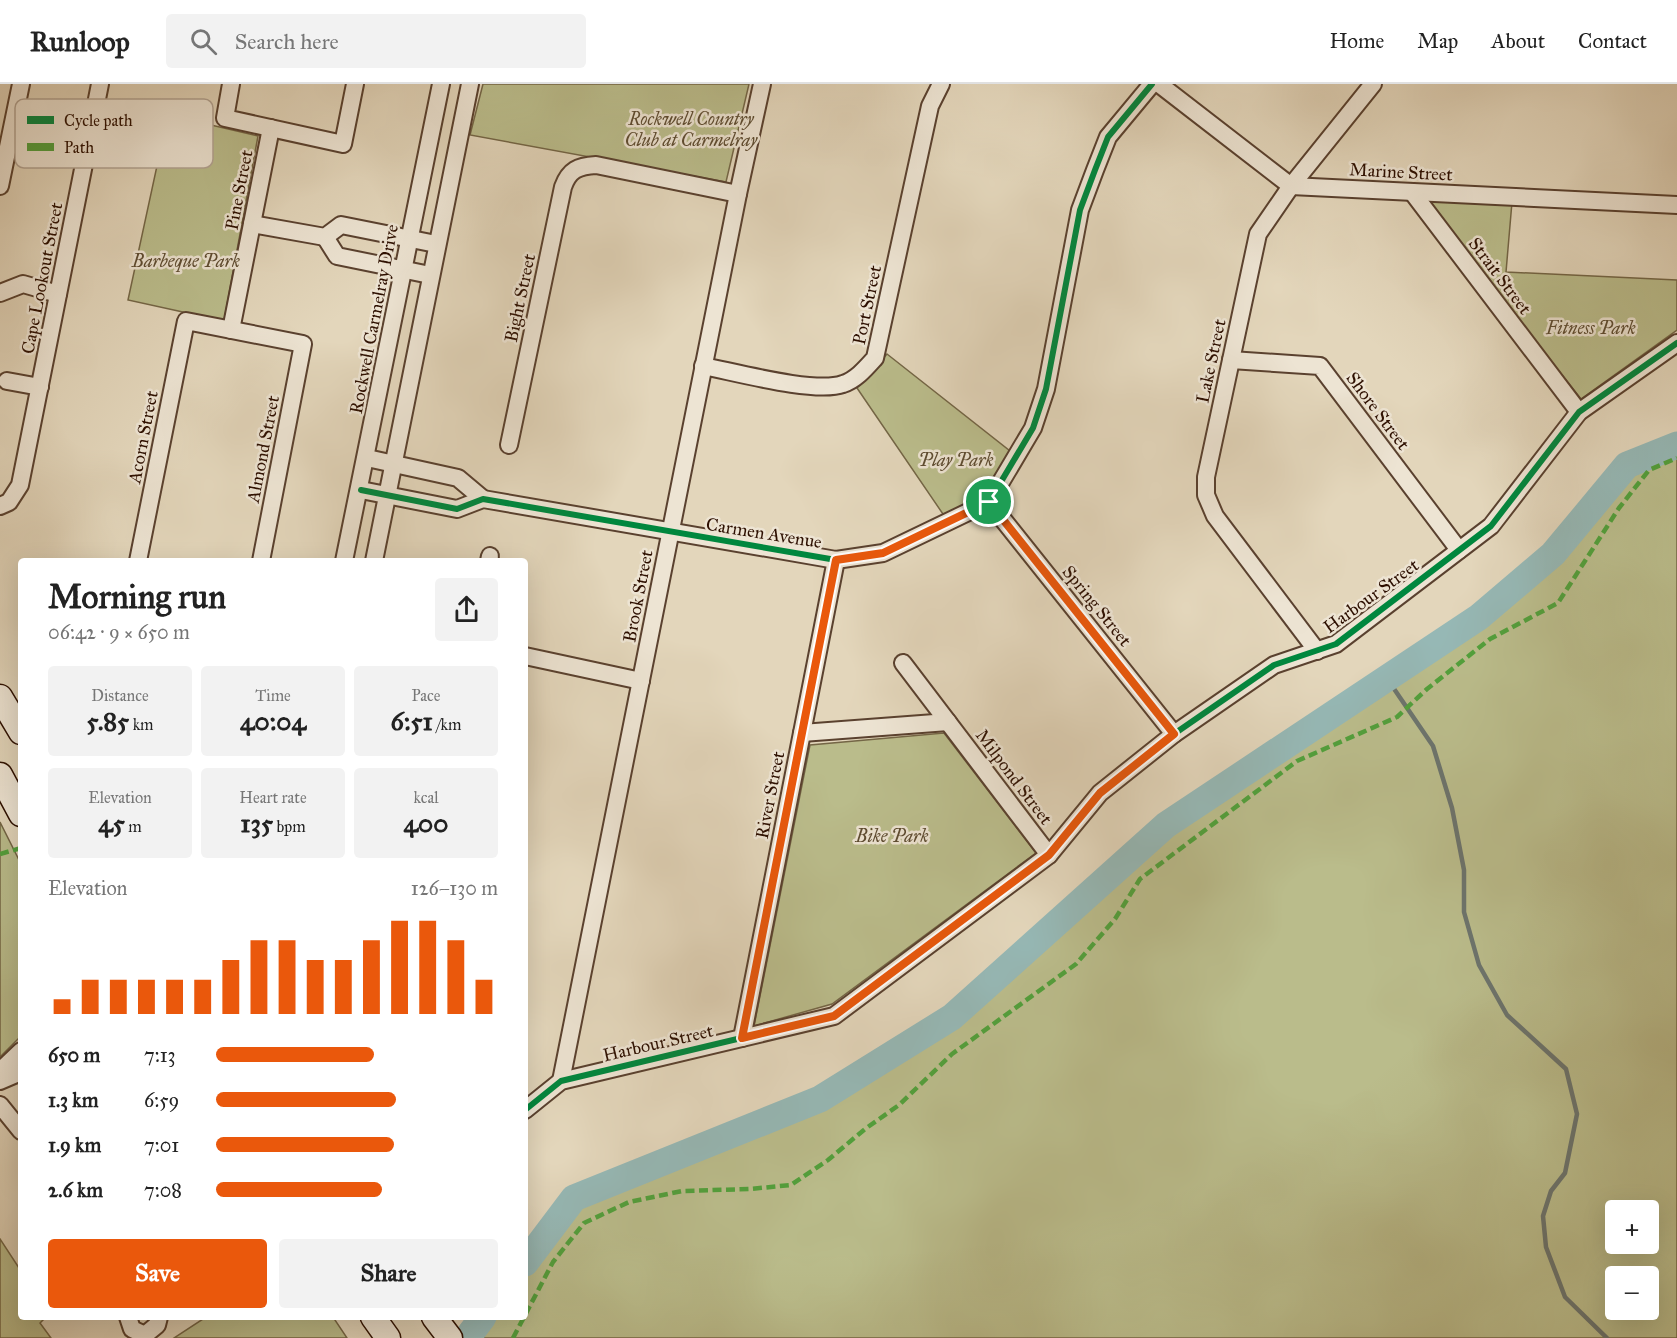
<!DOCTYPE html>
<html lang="en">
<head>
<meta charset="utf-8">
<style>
  :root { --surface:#fff; --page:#f2f2f2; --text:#222; --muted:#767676; --line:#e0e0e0; --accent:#ea580c }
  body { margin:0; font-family:"IM FELL Great Primer",serif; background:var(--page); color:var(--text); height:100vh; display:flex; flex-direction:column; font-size:22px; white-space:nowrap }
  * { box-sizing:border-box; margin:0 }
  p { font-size:20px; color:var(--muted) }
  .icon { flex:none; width:33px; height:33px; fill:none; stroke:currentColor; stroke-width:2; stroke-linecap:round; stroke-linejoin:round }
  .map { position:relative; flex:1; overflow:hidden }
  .details { position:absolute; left:18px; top:474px; width:510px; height:762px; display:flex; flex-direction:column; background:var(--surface); border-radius:6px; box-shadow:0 6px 24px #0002 }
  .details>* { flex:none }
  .fabs { position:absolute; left:1605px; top:1116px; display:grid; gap:12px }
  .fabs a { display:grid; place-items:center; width:54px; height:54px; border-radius:6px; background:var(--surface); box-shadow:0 6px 24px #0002; font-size:30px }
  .pin { position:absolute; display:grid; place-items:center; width:51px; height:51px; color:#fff; margin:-26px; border:3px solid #fff; border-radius:50%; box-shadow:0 2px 6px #0007 }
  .round { display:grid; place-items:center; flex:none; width:63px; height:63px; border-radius:6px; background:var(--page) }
  .headline { display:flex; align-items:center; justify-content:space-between; height:102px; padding:0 30px }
  h1 { font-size:33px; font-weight:800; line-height:45px }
  .stats { display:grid; grid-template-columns:repeat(3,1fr); gap:9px; height:102px; padding:6px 30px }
  .stats div { display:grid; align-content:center; border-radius:6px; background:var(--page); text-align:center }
  .stats b { font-size:26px; font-weight:800 }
  .stats small { font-size:16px; font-weight:400 }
  .stats p { font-size:16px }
  .chart { height:168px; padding:12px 30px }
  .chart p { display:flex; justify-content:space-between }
  .chart svg { width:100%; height:108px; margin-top:6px; stroke:var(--accent); stroke-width:6 }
  .action { display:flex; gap:12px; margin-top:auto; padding:12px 30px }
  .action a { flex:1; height:69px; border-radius:6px; background:var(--accent); color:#fff; font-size:24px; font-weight:800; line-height:69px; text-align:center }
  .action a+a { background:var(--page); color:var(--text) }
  ul { padding:0 30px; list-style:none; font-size:20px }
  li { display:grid; grid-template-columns:96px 72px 1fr; align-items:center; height:45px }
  li i { height:15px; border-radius:8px; background:var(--accent) }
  header { display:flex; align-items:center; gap:36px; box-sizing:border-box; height:84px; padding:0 30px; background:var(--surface); border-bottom:2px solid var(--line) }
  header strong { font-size:28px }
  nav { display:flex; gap:33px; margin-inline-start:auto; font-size:21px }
  .search { width:420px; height:54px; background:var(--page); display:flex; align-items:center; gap:15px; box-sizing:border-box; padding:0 21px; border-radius:6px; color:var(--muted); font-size:22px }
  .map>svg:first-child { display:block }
  .green { fill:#babc8b; stroke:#746646; stroke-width:1.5; fill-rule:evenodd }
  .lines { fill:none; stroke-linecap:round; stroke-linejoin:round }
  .stream { stroke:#6c746d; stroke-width:4.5 }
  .river { stroke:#96b8b5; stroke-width:27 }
  .street-casing { stroke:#5a412f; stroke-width:20 }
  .secondary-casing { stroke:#2d0f00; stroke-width:27 }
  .street { stroke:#ede4d3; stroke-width:16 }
  .secondary { stroke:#ede4d3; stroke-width:24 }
  .quiet { stroke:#52a03c; stroke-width:4.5; stroke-dasharray:9 4.5; stroke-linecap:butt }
  .cycleway-casing { stroke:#ede4d3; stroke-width:10 }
  .cycleway { stroke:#00873e; stroke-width:6 }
  .route-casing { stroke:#fff; stroke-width:12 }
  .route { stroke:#ea580c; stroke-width:8 }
  .labels { text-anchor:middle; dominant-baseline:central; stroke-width:5; stroke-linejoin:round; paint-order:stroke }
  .park-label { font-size:18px; font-style:italic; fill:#5e4c31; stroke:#ede4d3 }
  .street-label { font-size:18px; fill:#2d0f00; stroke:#ede4d3 }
  .key { fill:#ede4d3; stroke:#b3a494; stroke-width:1.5 }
  .key-label { font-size:16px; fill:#2d0f00 }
</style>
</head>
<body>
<header>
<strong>Runloop</strong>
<div class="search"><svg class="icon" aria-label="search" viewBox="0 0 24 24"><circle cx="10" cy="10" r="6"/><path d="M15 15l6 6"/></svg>Search here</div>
<nav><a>Home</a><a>Map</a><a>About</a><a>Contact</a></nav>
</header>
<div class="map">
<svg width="1677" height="1254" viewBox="0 0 1677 1254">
  <rect width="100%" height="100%" fill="#e3d6bb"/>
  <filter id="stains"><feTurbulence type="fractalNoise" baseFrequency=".00333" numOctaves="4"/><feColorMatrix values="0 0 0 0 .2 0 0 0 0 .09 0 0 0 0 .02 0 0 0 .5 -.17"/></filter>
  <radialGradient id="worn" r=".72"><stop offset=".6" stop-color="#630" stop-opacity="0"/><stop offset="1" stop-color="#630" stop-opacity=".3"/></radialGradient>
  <g class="green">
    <path d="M483 0H749L726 98 470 51Z"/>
    <path d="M168 31 258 52 224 237 128 216Z"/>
    <path d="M1421 113 1512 118 1506 188 1677 196V246L1581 315Z"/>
    <path d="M887 270 1010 367 985 410 945 433 857 304Z"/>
    <path d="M1677 361V1254H484L476 1242 483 1233H525V1179L574 1114 820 1015 952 933 1166 741 1479 533 1553 470 1627 381ZM1616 1126H1648V1160H1616ZM1616 1192H1648V1226H1616Z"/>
    <path d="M944 649 1036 769 832 920 754 942 810 661Z"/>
    <path d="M0 738 21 780V952L0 973Z"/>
    <path d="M0 1155 21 1187V1233H46L40 1239 51 1254H0Z"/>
    <path d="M206 1233H333L347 1254H174Z"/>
  </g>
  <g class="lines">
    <path class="stream" d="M1388 596 1433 662 1452 724 1464 786V828L1479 881 1507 931 1566 985 1577 1030 1565 1089 1551 1107 1543 1132 1546 1163 1565 1213 1607 1254"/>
    <g class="river">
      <path d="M525 1179 574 1114 820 1015 952 933 1166 741 1479 533 1553 470 1627 381 1677 361"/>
      <path d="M467 1254 483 1233"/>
    </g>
    <defs>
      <g id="street">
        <path d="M231 0 225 34 343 60 355 0"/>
        <path d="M1159 0 1291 102 1677 121"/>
        <path d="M0 102 21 0"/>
        <path d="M1412 108 1579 328"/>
        <path d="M252 140 325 153 341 141 436 160"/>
        <path d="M325 153 337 172 430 191"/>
        <path d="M0 209 23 200 58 210"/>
        <path d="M231 246 271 44"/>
        <path d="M1231 276 1320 282 1459 466"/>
        <path d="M703 282C735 288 815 310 843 300 856 296 866 284 875 274L930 22 941 0"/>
        <path d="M7 297 40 303"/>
        <path d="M509 361 563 103C569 86 578 82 596 81L738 110"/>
        <path d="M367 374 458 394 483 415"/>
        <path d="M361 406 457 425 483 415 836 476 883 469 989 418 1033 344 1046 305 1080 126 1095 86 1108 53 1152 0"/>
        <path d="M989 418 1174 650"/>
        <path d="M0 422 9 418 20 401 100 0"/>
        <path d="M138 477 186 237 303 260 261 477"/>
        <path d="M344 477 441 0"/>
        <path d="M374 477 470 0"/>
        <path d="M489 477 490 472"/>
        <path d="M1317 567 1215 432 1206 411V393L1258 150 1291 102 1373 0"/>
        <path d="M525 572 641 597"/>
        <path d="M903 579 1049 771"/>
        <path d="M802 649 948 638"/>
        <path d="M742 954 836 476"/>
        <path d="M0 987 21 967"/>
        <path d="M0 997 21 988"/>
        <path d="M561 997 738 110 762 0"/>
        <path d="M0 1021 21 1047"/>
        <path d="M525 1026 561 997 834 932 1049 771 1100 709 1174 650 1274 581 1336 560 1491 442 1579 328 1677 259"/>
        <path d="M128 1233 132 1245 145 1251 157 1241 159 1233"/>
      </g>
      <g id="secondary">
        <path d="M0 613 21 648"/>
        <path d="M0 691 21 730"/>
        <path d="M373 1233 388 1254"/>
        <path d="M434 1233 450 1254"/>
      </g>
    </defs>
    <use href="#street" class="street-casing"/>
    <use href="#secondary" class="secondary-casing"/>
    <use href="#street" class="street"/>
    <use href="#secondary" class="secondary"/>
    <g class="quiet">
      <path d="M0 770 21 764"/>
      <path d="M513 1254 553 1178 584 1139 629 1118 682 1107 750 1105 791 1101 828 1076 865 1045 899 1021 952 970 1076 880 1115 835 1140 795 1297 677 1397 633 1427 605 1490 555 1558 519 1619 424 1649 386 1677 374"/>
    </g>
    <defs>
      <g id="cycleway">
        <path d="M361 406 457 425 483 415 836 476 883 469 989 418 1033 344 1046 305 1080 126 1095 86 1108 53 1152 0"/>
        <path d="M525 1026 561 997 834 932 1049 771 1100 709 1174 650 1274 581 1336 560 1491 442 1579 328 1677 259"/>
      </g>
    </defs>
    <use href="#cycleway" class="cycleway-casing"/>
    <use href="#cycleway" class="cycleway"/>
  </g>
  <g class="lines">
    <defs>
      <path id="route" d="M989 418 1174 650 1100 709 1049 771 834 932 742 954 836 476 883 469Z"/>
    </defs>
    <use href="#route" class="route-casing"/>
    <use href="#route" class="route"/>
  </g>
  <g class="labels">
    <g class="park-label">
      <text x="691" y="35">Rockwell Country<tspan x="691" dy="21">Club at Carmelray</tspan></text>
      <text x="186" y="177">Barbeque Park</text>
      <text x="1591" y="244">Fitness Park</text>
      <text x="956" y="376">Play Park</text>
      <text x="892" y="752">Bike Park</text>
    </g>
    <g class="street-label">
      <text transform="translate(1401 88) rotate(3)">Marine Street</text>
      <text transform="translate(239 106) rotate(-79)">Pine Street</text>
      <text transform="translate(1500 192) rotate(53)">Strait Street</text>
      <text transform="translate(42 194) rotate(-79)">Cape Lookout Street</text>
      <text transform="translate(520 214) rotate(-78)">Bight Street</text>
      <text transform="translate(867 221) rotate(-78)">Port Street</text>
      <text transform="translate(374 235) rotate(-79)">Rockwell Carmelray Drive</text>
      <text transform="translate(1211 277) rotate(-78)">Lake Street</text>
      <text transform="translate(1378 327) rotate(53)">Shore Street</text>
      <text transform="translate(143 353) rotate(-79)">Acorn Street</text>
      <text transform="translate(263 365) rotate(-79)">Almond Street</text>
      <text transform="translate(764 449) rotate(9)">Carmen Avenue</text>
      <text transform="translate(638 512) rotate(-79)">Brook Street</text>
      <text transform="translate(1371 512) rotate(-36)">Harbour Street</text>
      <text transform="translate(1097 522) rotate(51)">Spring Street</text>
      <text transform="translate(1014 693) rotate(53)">Milpond Street</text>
      <text transform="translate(770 711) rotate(-79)">River Street</text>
      <text transform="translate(658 959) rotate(-13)">Harbour Street</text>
    </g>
  </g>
  <rect x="15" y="15" width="198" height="69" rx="9" class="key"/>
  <rect x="27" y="32" width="27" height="8" fill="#00873e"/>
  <rect x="27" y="59" width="27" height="8" fill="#52a03c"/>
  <g class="key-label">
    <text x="64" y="42">Cycle path</text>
    <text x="64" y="69">Path</text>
  </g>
  <rect width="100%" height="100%" filter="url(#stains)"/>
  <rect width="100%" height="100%" fill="url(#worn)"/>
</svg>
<div class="fabs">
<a>+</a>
<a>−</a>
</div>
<div class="pin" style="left:989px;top:418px;background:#1e9e55"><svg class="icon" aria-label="arrive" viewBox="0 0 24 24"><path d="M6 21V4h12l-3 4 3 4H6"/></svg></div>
<section class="details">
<div class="headline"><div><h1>Morning run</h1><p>06:42 · 9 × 650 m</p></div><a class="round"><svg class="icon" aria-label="share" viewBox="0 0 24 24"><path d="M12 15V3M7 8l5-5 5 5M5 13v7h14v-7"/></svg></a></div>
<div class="stats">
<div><p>Distance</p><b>5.85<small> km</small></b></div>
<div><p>Time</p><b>40:04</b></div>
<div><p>Pace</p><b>6:51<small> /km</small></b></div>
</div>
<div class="stats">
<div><p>Elevation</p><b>45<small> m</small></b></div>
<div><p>Heart rate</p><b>135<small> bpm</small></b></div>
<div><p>kcal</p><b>400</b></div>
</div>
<div class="chart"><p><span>Elevation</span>126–130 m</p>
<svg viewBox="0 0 160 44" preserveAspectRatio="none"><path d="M5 44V38M15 44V30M25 44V30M35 44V30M45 44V30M55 44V30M65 44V22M75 44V14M85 44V14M95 44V22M105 44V22M115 44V14M125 44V6M135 44V6M145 44V14M155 44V30"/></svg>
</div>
<ul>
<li><b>650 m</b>7:13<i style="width:56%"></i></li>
<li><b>1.3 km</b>6:59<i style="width:64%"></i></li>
<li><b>1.9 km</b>7:01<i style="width:63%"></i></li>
<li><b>2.6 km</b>7:08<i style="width:59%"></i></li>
</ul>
<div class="action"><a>Save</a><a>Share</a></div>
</section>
</div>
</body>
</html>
